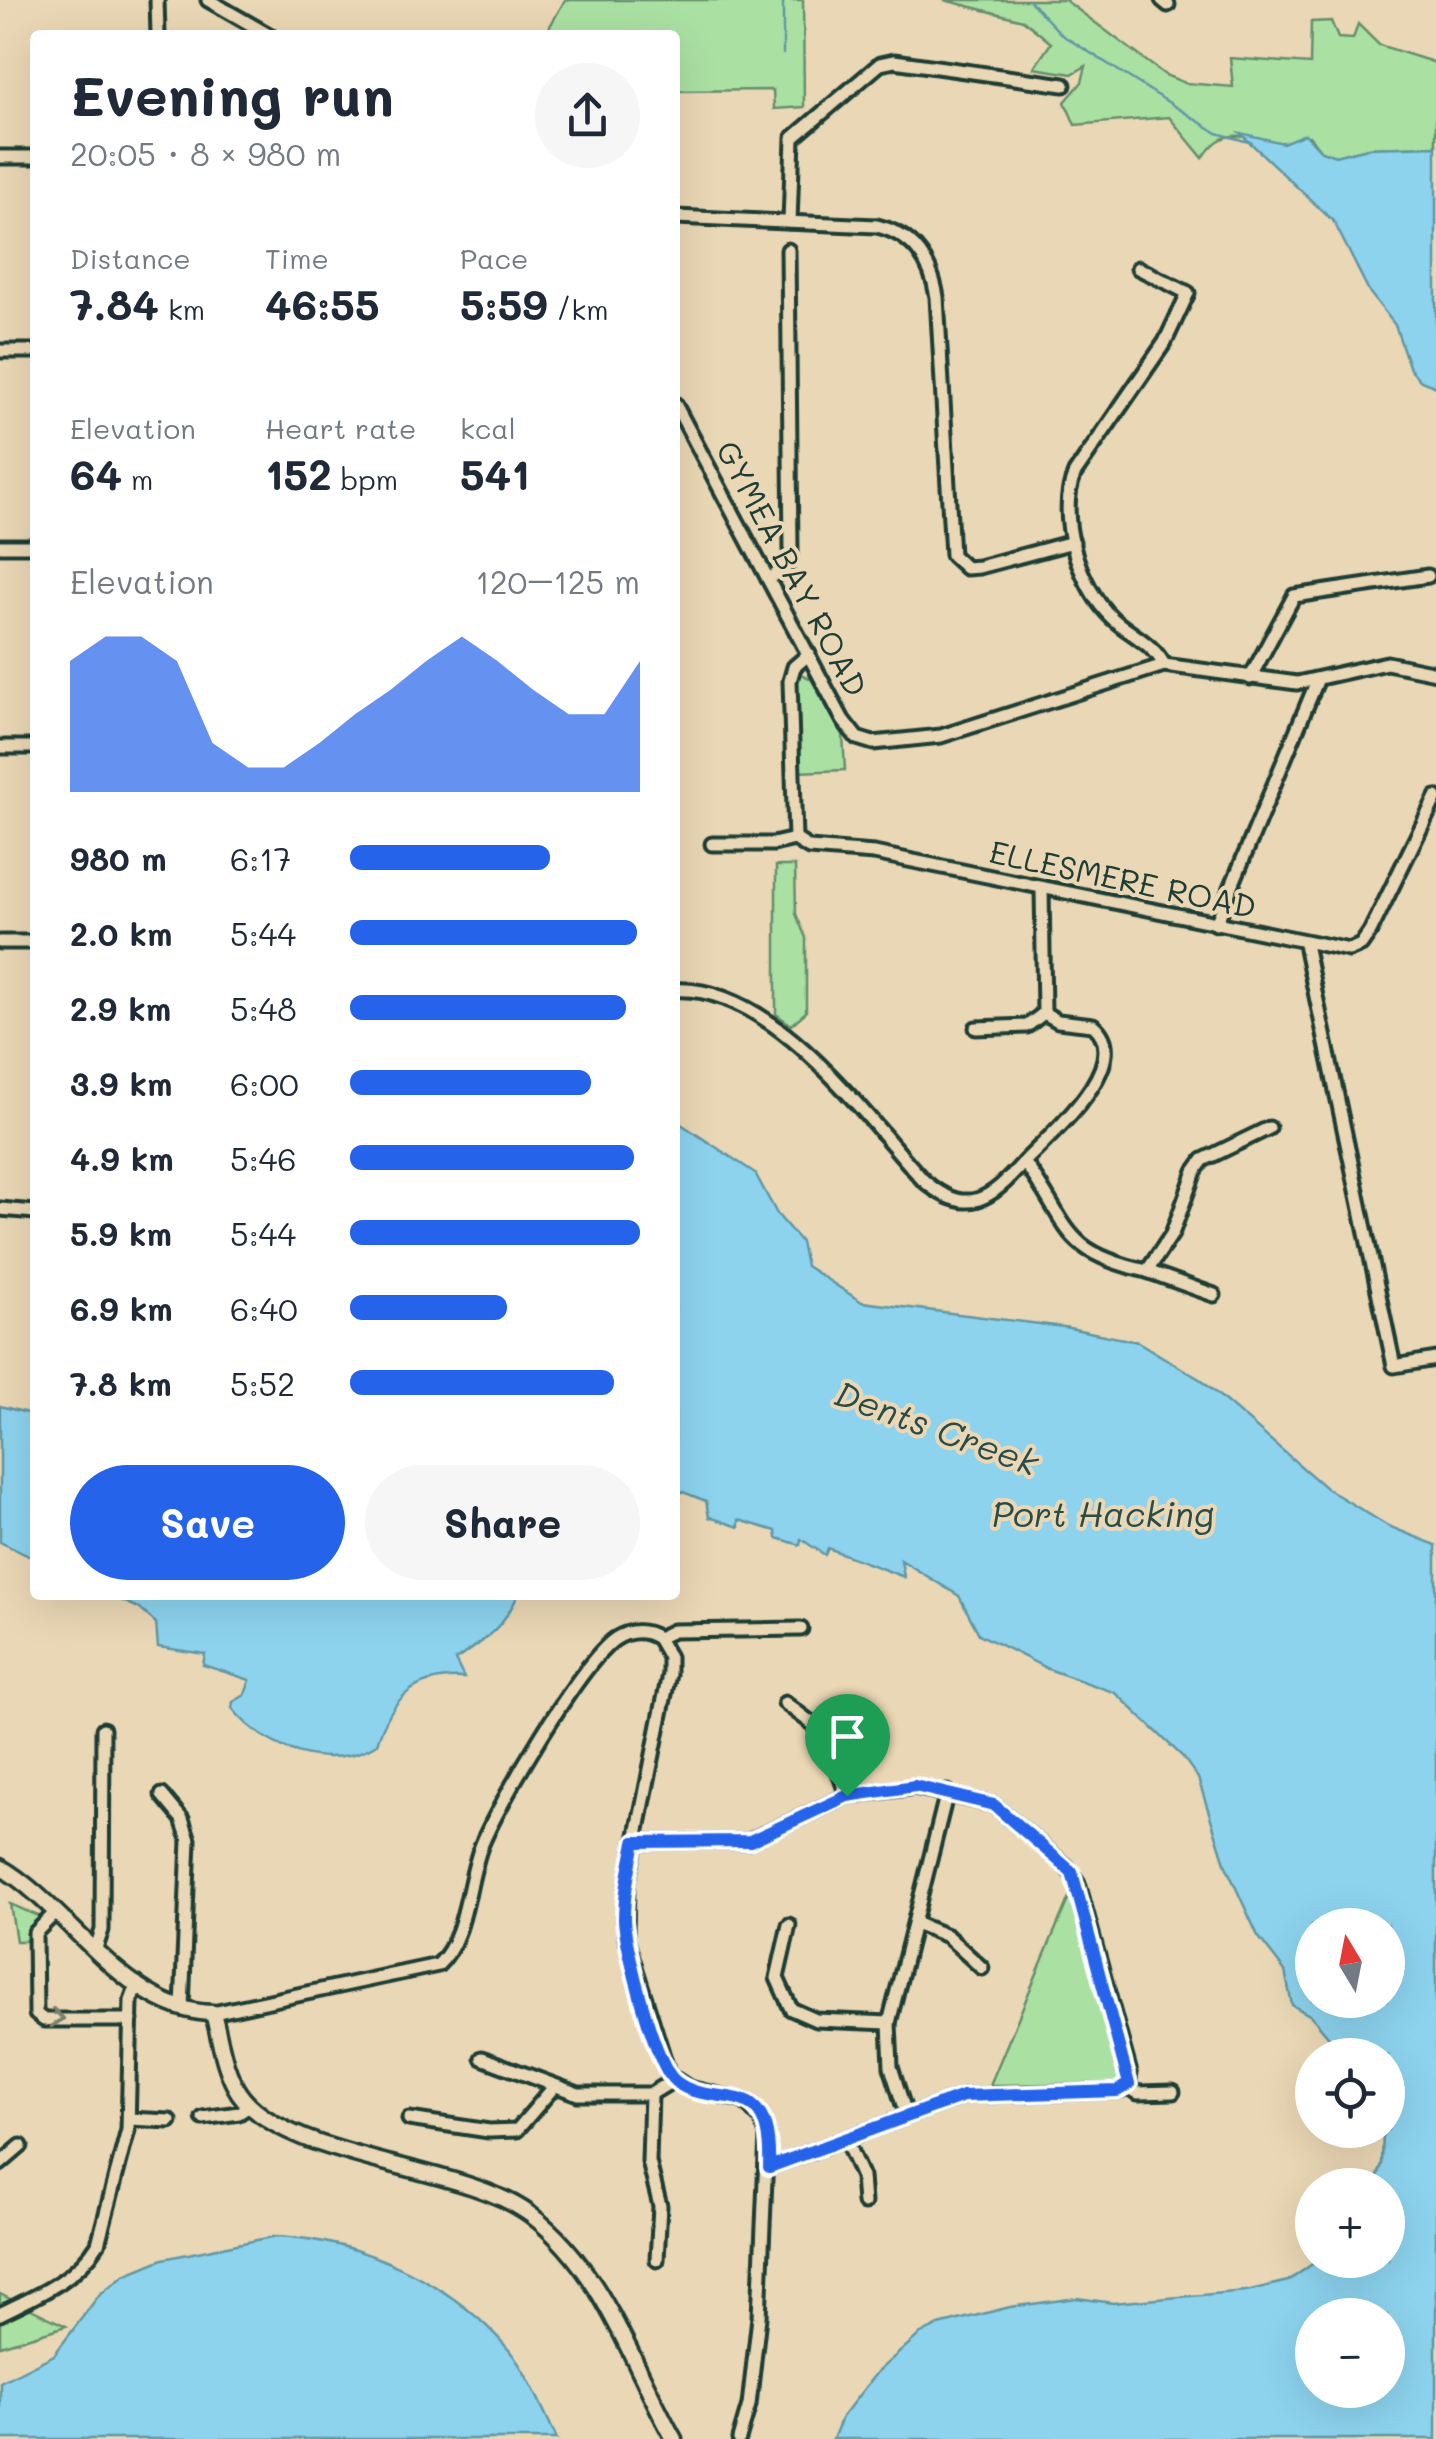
<!DOCTYPE html>
<html lang="en">
<head>
<meta charset="utf-8">
<style>
  :root { --surface:#fff; --page:#f6f6f7; --text:#1f2937; --muted:#747a83; --accent:#2563eb }
  body { margin:0; font-family:Mali,sans-serif; background:var(--page); color:var(--text); height:100vh; display:flex; flex-direction:column; font-size:38px; white-space:nowrap }
  * { box-sizing:border-box; margin:0 }
  p { font-size:32px; color:var(--muted) }
  .icon { flex:none; width:55px; height:55px; fill:none; stroke:currentColor; stroke-width:2; stroke-linecap:round; stroke-linejoin:round }
  .map { position:relative; flex:1; overflow:hidden }
  .panel { position:absolute; left:30px; top:30px; width:650px; height:1570px; display:flex; flex-direction:column; background:var(--surface); border-radius:10px; box-shadow:0 10px 40px #0002 }
  .panel>* { flex:none }
  .needle { width:65px; rotate:350deg }
  .fabs { position:absolute; left:1295px; top:1908px; display:grid; gap:20px }
  .fabs a { display:grid; place-items:center; width:110px; height:110px; border-radius:50%; background:var(--surface); box-shadow:0 10px 40px #0002; font-size:50px }
  .pin { position:absolute; display:grid; place-items:center; width:85px; height:85px; color:#fff; margin:-102px -42px; border-radius:50% 50% 50% 0; rotate:-45deg; box-shadow:0 0 10px #0007 }
  .pin .icon { rotate:45deg }
  .round { display:grid; place-items:center; flex:none; width:105px; height:105px; border-radius:52px; background:var(--page) }
  .summary { display:flex; align-items:center; justify-content:space-between; height:170px; padding:0 40px }
  h1 { font-size:55px; font-weight:700; line-height:75px }
  .metrics { display:grid; grid-template-columns:repeat(3,1fr); gap:15px; height:170px; padding:10px 40px }
  .metrics div { display:grid; align-content:center }
  .metrics b { font-size:42px; font-weight:700 }
  .metrics small { font-size:28px; font-weight:400 }
  .metrics p { font-size:28px }
  .chart { height:280px; padding:20px 40px }
  .chart p { display:flex; justify-content:space-between }
  .chart svg { width:100%; height:180px; margin-top:10px; fill:var(--accent); opacity:.7 }
  .button { display:flex; gap:20px; margin-top:auto; padding:20px 40px }
  .button a { flex:1; height:115px; border-radius:60px; background:var(--accent); color:#fff; font-size:40px; font-weight:700; line-height:115px; text-align:center }
  .button a+a { background:var(--page); color:var(--text) }
  ul { padding:0 40px; list-style:none; font-size:32px }
  li { display:grid; grid-template-columns:160px 120px 1fr; align-items:center; height:75px }
  li i { height:25px; border-radius:12px; background:var(--accent) }
  .map>svg:first-child { display:block }
  .green { fill:#abe0a3; stroke:#658e6c; stroke-width:2.5 }
  .water { fill:#8dd3ee; stroke:#6197a4; stroke-width:2.5; fill-rule:evenodd }
  .lines { fill:none; stroke-linecap:round; stroke-linejoin:round }
  .stream { stroke:#6197a4; stroke-width:2.5 }
  .minor-casing { stroke:#1f3d34; stroke-width:19 }
  .tertiary-casing { stroke:#1f3d34; stroke-width:21 }
  .minor { stroke:#ead7b5; stroke-width:11 }
  .tertiary { stroke:#ead7b5; stroke-width:14 }
  .oneway { stroke:#7a826e }
  .route-casing { stroke:#fff; stroke-width:20 }
  .route { stroke:#2563eb; stroke-width:12 }
  .labels { text-anchor:middle; dominant-baseline:central; stroke-width:8; stroke-linejoin:round; paint-order:stroke }
  .street-label { font-size:32px; fill:#1f3d34; stroke:#ead7b5 }
  .water-label { font-size:35px; font-style:italic; fill:#2a4c47; stroke:#ead7b5 }
</style>
</head>
<body>
<div class="map">
<svg width="1436" height="2439" viewBox="0 0 1436 2439">
  <rect width="100%" height="100%" fill="#ead7b5"/>
  <filter id="ink" filterUnits="userSpaceOnUse"><feTurbulence type="fractalNoise" baseFrequency=".01" numOctaves="2"/><feDisplacementMap in="SourceGraphic" scale="20" xChannelSelector="R" yChannelSelector="G"/><feConvolveMatrix kernelMatrix="1 2 1 2 8 2 1 2 1" color-interpolation-filters="sRGB"/></filter>
  <g filter="url(#ink)">
    <g class="green">
      <path d="M565 0H803L804 107 774 109 773 90 675 91V35H545Z"/>
      <path d="M944 0H1065L1165 75 1185 83 1233 87 1230 58 1310 64 1311 22 1331 21 1338 38 1353 39 1358 24 1379 45 1436 63V146L1368 148 1335 156 1321 151 1309 136C1302 138 1293 142 1285 142 1252 145 1228 118 1203 158L1169 117 1075 125 1065 102 1082 82 1086 66 1072 74 1034 68 1051 43 1023 20Z"/>
      <path d="M801 674 811 679 843 735 845 770 797 772 796 680Z"/>
      <path d="M776 866H795L796 914 806 938V1012L791 1025 776 1014Z"/>
      <path d="M1072 1890 1125 2083 990 2085Z"/>
      <path d="M10 1904 43 1918 25 1941H16Z"/>
      <path d="M0 2294 66 2326 0 2346Z"/>
    </g>
    <g class="water">
      <path d="M1240 133 1283 143 1305 134 1321 151 1335 156 1368 148 1436 146V387L1421 381 1410 369 1395 325 1370 293 1334 222Z"/>
      <path d="M675 1120 755 1173 777 1214 801 1242 806 1266 862 1302 1064 1327 1138 1342 1201 1380 1326 1488 1388 1526 1436 1545V2439H833L842 2417 877 2372 919 2335 939 2325 1010 2307 1077 2298 1113 2303 1246 2291 1288 2281 1318 2260H1388V2185H1375L1382 2164 1383 2130H1388V2055H1344L1311 2016 1292 2005 1285 1971 1258 1936 1226 1866 1198 1778 1183 1757 1116 1693 1048 1669 979 1634 959 1596 901 1560 904 1577 828 1548 825 1555 801 1539 800 1545 777 1538 776 1531 739 1520V1527L709 1517 706 1501 675 1489ZM1388 1925V2000H1312V1925ZM1388 2315V2390H1312V2315Z"/>
      <path d="M0 1406 35 1415V1559L0 1542Z"/>
      <path d="M109 1595H518C504 1626 483 1643 455 1660L464 1678C415 1675 391 1698 377 1744 330 1773 265 1750 232 1708L233 1702 245 1695 250 1680 203 1665 205 1654 158 1647 156 1623 139 1608Z"/>
      <path d="M277 2236C363 2240 454 2284 509 2350 529 2375 543 2410 557 2439H0V2382L54 2355 100 2294 124 2275 163 2259Z"/>
    </g>
    <g class="lines">
      <g class="stream">
        <path d="M783 0V54"/>
        <path d="M1029 0 1062 35 1217 133 1252 143"/>
      </g>
      <defs>
        <g id="minor">
          <path d="M157 0 158 35"/>
          <path d="M208 0 269 35"/>
          <path d="M1162 0 1168 5"/>
          <path d="M0 157H35"/>
          <path d="M675 217 877 226C914 235 931 261 937 297L952 555 966 568 979 567 1073 542"/>
          <path d="M790 222 793 138 880 64 894 61 1064 85"/>
          <path d="M1138 268 1188 293 1165 342 1075 473C1056 515 1079 587 1112 618 1129 634 1154 644 1164 665"/>
          <path d="M0 351H35"/>
          <path d="M675 404 843 720 857 738 873 743 941 736 1164 665 1297 683 1387 663 1436 673"/>
          <path d="M0 546H35"/>
          <path d="M768 579 785 569 791 552 788 250"/>
          <path d="M1250 678 1294 596 1428 576"/>
          <path d="M0 747H35"/>
          <path d="M795 839 790 681 794 667 809 654"/>
          <path d="M712 844H773L795 839 809 848 874 853 1349 950 1361 945 1370 932 1436 797"/>
          <path d="M1042 889 1044 1013 1058 1021 1093 1025C1137 1062 1049 1136 1024 1162 1072 1226 1058 1251 1147 1271L1172 1234 1195 1171 1203 1160 1269 1128"/>
          <path d="M1216 924 1317 681"/>
          <path d="M0 942H35"/>
          <path d="M1305 944 1394 1366 1436 1359"/>
          <path d="M675 990C773 985 864 1115 923 1180 967 1219 991 1199 1024 1162"/>
          <path d="M976 1028 1027 1026 1044 1013"/>
          <path d="M0 1209 35 1212"/>
          <path d="M1147 1271 1214 1295"/>
          <path d="M658 1638 673 1631 801 1629"/>
          <path d="M785 1703 826 1734 847 1796"/>
          <path d="M162 1795 182 1819 189 1840 182 2008"/>
          <path d="M635 1842 749 1841 847 1796 915 1787 994 1805 1067 1867 1078 1883 1130 2073 1128 2087"/>
          <path d="M55 1913 35 1933 36 2014 44 2020H131"/>
          <path d="M915 1923 947 1936 982 1968"/>
          <path d="M789 1925 777 1978 791 2009 816 2020 889 2023"/>
          <path d="M95 1951 102 1930 103 1729"/>
          <path d="M213 2013 438 1965C467 1938 467 1881 482 1844 500 1801 580 1664 615 1639 629 1630 644 1629 658 1638L669 1657V1674L627 1885 626 1938 669 2075 689 2088 744 2101 761 2119 767 2134 759 2317 749 2405 739 2439"/>
          <path d="M482 2058 578 2094H651L674 2080"/>
          <path d="M651 2094 649 2162 660 2206 657 2260"/>
          <path d="M906 2114 891 2067 889 2023 947 1792"/>
          <path d="M203 2118 239 2113 249 2106"/>
          <path d="M129 2119 170 2121"/>
          <path d="M409 2119 489 2131 517 2130 553 2088"/>
          <path d="M846 2141 862 2177 864 2203"/>
          <path d="M0 2164 21 2146"/>
          <path d="M769 2167 963 2096 1117 2091 1128 2087 1138 2093 1173 2092"/>
          <path d="M0 2314C36 2296 76 2280 98 2244L128 2130 131 2001 137 1983"/>
        </g>
        <path id="tertiary" d="M0 1867C68 1906 126 2012 213 2013 220 2038 224 2071 239 2093 286 2162 463 2163 531 2215 604 2270 632 2364 674 2439"/>
      </defs>
      <use href="#minor" class="minor-casing"/>
      <use href="#tertiary" class="tertiary-casing"/>
      <use href="#minor" class="minor"/>
      <use href="#tertiary" class="tertiary"/>
    </g>
    <defs><path id="oneway-chevron" d="M-2-3.5L2.5 0L-2 3.5" fill="none" stroke-width="1.6" stroke-linecap="round" stroke-linejoin="round" transform="scale(2.5)"/></defs>
    <use class="oneway" href="#oneway-chevron" transform="translate(57 2018) rotate(6)"/>
  </g>
  <g class="lines" filter="url(#ink)">
    <defs>
      <path id="route" d="M915 1786 994 1805 1072 1872 1129 2084 1117 2091 963 2096 769 2167C773 2068 714 2113 675 2081 655 2065 625 1947 624 1919 624 1893 630 1868 635 1842L750 1841 847 1796Z"/>
    </defs>
    <use href="#route" class="route-casing"/>
    <use href="#route" class="route"/>
  </g>
  <g class="labels">
    <g class="street-label">
      <text transform="translate(793 568) rotate(62)">GYMEA BAY ROAD</text>
      <text transform="translate(1123 878) rotate(12)">ELLESMERE ROAD</text>
    </g>
    <g class="water-label">
      <text transform="translate(937 1427) rotate(20)">Dents Creek</text>
      <text x="1103" y="1513">Port Hacking</text>
    </g>
  </g>
</svg>
<div class="fabs">
<a><svg class="needle" viewBox="-14 -14 28 28"><path d="M0-13l5 13h-10z" fill="#e53935"/><path d="M0 13l5-13h-10z" fill="#747a83"/></svg></a>
<a><svg class="icon" aria-label="locate" viewBox="0 0 24 24"><circle cx="12" cy="12" r="6"/><path d="M12 2v4M12 18v4M2 12h4M18 12h4"/></svg></a>
<a>+</a>
<a>−</a>
</div>
<div class="pin" style="left:847px;top:1796px;background:#1e9e55"><svg class="icon" aria-label="arrive" viewBox="0 0 24 24"><path d="M6 21V4h12l-3 4 3 4H6"/></svg></div>
<section class="panel">
<div class="summary"><div><h1>Evening run</h1><p>20:05 · 8 × 980 m</p></div><a class="round"><svg class="icon" aria-label="share" viewBox="0 0 24 24"><path d="M12 15V3M7 8l5-5 5 5M5 13v7h14v-7"/></svg></a></div>
<div class="metrics">
<div><p>Distance</p><b>7.84<small> km</small></b></div>
<div><p>Time</p><b>46:55</b></div>
<div><p>Pace</p><b>5:59<small> /km</small></b></div>
</div>
<div class="metrics">
<div><p>Elevation</p><b>64<small> m</small></b></div>
<div><p>Heart rate</p><b>152<small> bpm</small></b></div>
<div><p>kcal</p><b>541</b></div>
</div>
<div class="chart"><p><span>Elevation</span>120–125 m</p>
<svg viewBox="0 0 160 44" preserveAspectRatio="none"><path d="M0 44V12L10 6L20 6L30 12L40 32L50 38L60 38L70 32L80 25L90 19L100 12L110 6L120 12L130 19L140 25L150 25L160 12V44z"/></svg>
</div>
<ul>
<li><b>980 m</b>6:17<i style="width:69%"></i></li>
<li><b>2.0 km</b>5:44<i style="width:99%"></i></li>
<li><b>2.9 km</b>5:48<i style="width:95%"></i></li>
<li><b>3.9 km</b>6:00<i style="width:83%"></i></li>
<li><b>4.9 km</b>5:46<i style="width:98%"></i></li>
<li><b>5.9 km</b>5:44<i style="width:100%"></i></li>
<li><b>6.9 km</b>6:40<i style="width:54%"></i></li>
<li><b>7.8 km</b>5:52<i style="width:91%"></i></li>
</ul>
<div class="button"><a>Save</a><a>Share</a></div>
</section>
</div>
</body>
</html>
